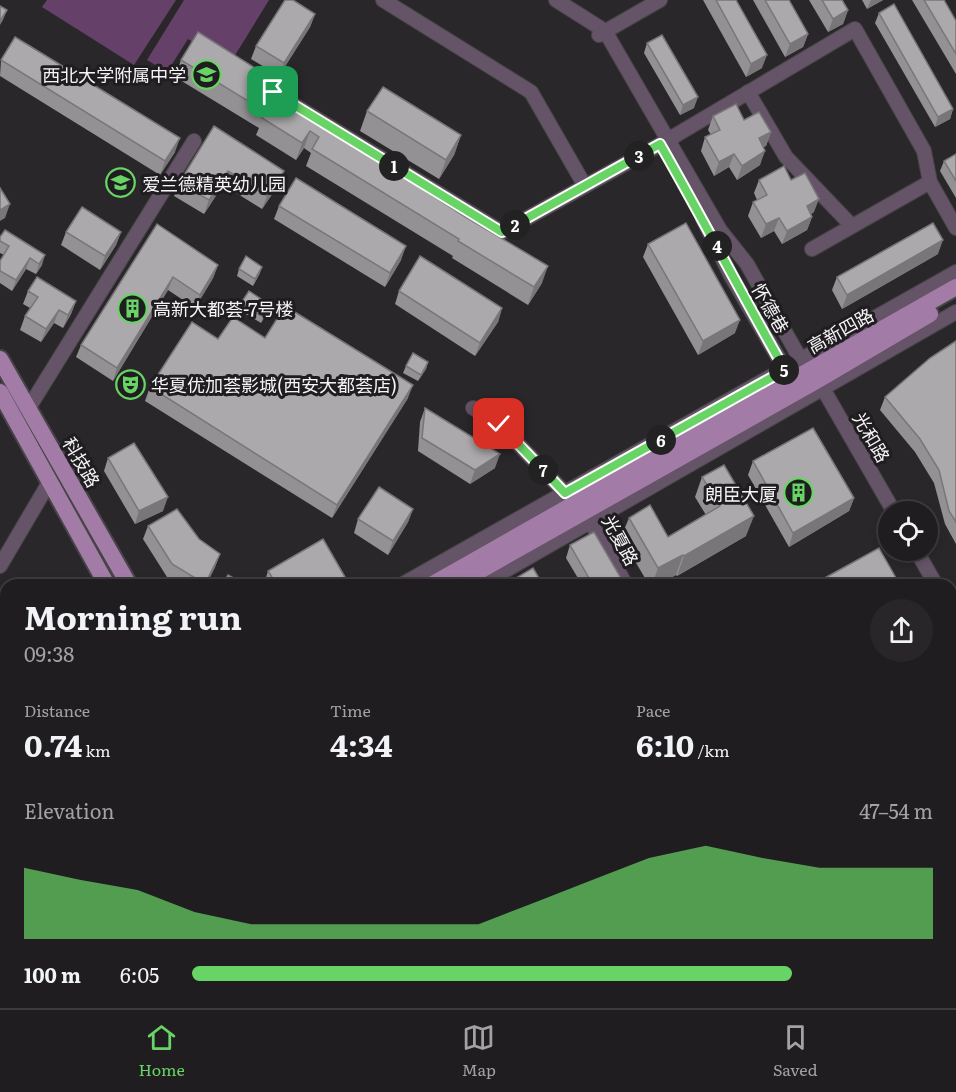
<!DOCTYPE html>
<html lang="en">
<head>
<meta charset="utf-8">
<style>
  :root { --surface:#201d20; --page:#282629; --text:#f1f3f6; --muted:#a2a2a5; --line:#3d3b3e; --accent:#68d465 }
  body { margin:0; font-family:Literata,"Noto Sans SC",serif; background:var(--page); color:var(--text); height:100vh; display:flex; flex-direction:column; font-size:22px; white-space:nowrap }
  * { box-sizing:border-box; margin:0 }
  p { font-size:20px; color:var(--muted) }
  .icon { flex:none; width:33px; height:33px; fill:none; stroke:currentColor; stroke-width:2; stroke-linecap:round; stroke-linejoin:round }
  .map { position:relative; flex:1; overflow:hidden }
  .drawer { position:absolute; left:0px; top:579px; width:957px; height:429px; display:flex; flex-direction:column; background:var(--surface); border-radius:18px 18px 0 0; box-shadow:0 3px 9px #0003,0 0 0 2px var(--line) }
  .drawer>* { flex:none }
  .fabs { position:absolute; left:878px; top:501px; display:grid; gap:12px }
  .fabs a { display:grid; place-items:center; width:60px; height:60px; border-radius:50%; background:var(--surface); box-shadow:0 3px 9px #0003,0 0 0 2px var(--line); font-size:30px }
  .pin { position:absolute; display:grid; place-items:center; width:51px; height:51px; color:#fff; margin:-26px; border-radius:12px; box-shadow:0 3px 9px #0006 }
  .km { position:absolute; width:30px; height:30px; margin:-15px; border-radius:50%; background:#222; color:#fff; font-size:16px; line-height:30px; text-align:center }
  .round { display:grid; place-items:center; flex:none; width:63px; height:63px; border-radius:32px; background:var(--page) }
  .overview { display:flex; align-items:center; justify-content:space-between; height:102px; padding:0 24px }
  h1 { font-size:33px; font-weight:700; line-height:45px }
  .figures { display:grid; grid-template-columns:repeat(3,1fr); gap:9px; height:102px; padding:6px 24px }
  .figures div { display:grid; align-content:center }
  .figures b { font-size:30px; font-weight:700 }
  .figures small { font-size:16px; font-weight:400 }
  .figures p { font-size:16px }
  .chart { height:168px; padding:12px 24px }
  .chart p { display:flex; justify-content:space-between }
  .chart svg { width:100%; height:108px; margin-top:6px; fill:var(--accent); opacity:.7 }
  ul { padding:0 24px; list-style:none; font-size:20px }
  li { display:grid; grid-template-columns:96px 72px 1fr; align-items:center; height:45px }
  li i { height:15px; border-radius:8px; background:var(--accent) }
  .tabs { display:flex; justify-content:space-around; align-items:center; height:84px; border-top:2px solid var(--line); background:var(--surface); font-size:16px; color:var(--muted) }
  .tabs a { display:grid; justify-items:center; gap:3px }
  .tabs .current { color:var(--accent) }
  .map>svg:first-child { display:block }
  .green { fill:#654169 }
  .lines { fill:none; stroke-linecap:round; stroke-linejoin:round }
  .minor-casing { stroke:#474447; stroke-width:16 }
  .major-casing { stroke:#474447; stroke-width:20 }
  .minor { stroke:#655367; stroke-width:14 }
  .major { stroke:#a27ca6; stroke-width:16 }
  .wall { fill:#949195 }
  .shaded-wall { fill:#787679 }
  .building { fill:#aca9ad; stroke:#787679; stroke-width:1.5 }
  .route-casing { stroke:#fff; stroke-width:12 }
  .route { stroke:#68d465; stroke-width:8 }
  .labels { text-anchor:middle; dominant-baseline:central; stroke-width:6; stroke-linejoin:round; paint-order:stroke }
  .poi-label { font-size:18px; fill:#f6f4f6; stroke:#201d20; text-anchor:start }
  .street-label { font-size:18px; fill:#f6f4f6; stroke:#201d20 }
</style>
</head>
<body>
<div class="map">
<svg width="956" height="1008" viewBox="0 0 956 1008">
  <rect width="100%" height="100%" fill="#2a272a"/>
  <g class="green">
    <path d="M47 0H176L134 65 42 7Z"/>
    <path d="M184 0H269L229 65 188 39 167 72 147 60Z"/>
  </g>
  <g class="lines">
    <defs>
      <g id="minor">
        <path d="M383 0 531 92 585 186"/>
        <path d="M556 0 605 31 720 230 747 264 807 371 818 380 894 512"/>
        <path d="M599 35 660 0"/>
        <path d="M273 92 502 232 661 144 855 29 924 151 930 182 956 228"/>
        <path d="M748 92 786 157 852 226"/>
        <path d="M703 219 731 276 789 376"/>
        <path d="M812 249 930 182"/>
        <path d="M473 408 499 424 570 498"/>
        <path d="M28 409 194 141"/>
        <path d="M586 514 626 585"/>
        <path d="M916 550 936 585"/>
        <path d="M0 566 50 481"/>
        <path d="M401 585 956 272"/>
        <path d="M480 585 956 312"/>
        <path d="M951 612 956 621"/>
        <path d="M951 677 956 674"/>
        <path d="M0 749 6 753"/>
        <path d="M683 1002 686 1008"/>
        <path d="M898 1002 901 1008"/>
        <path d="M20 1008 24 1002"/>
        <path d="M371 1008 382 1002"/>
      </g>
      <g id="major">
        <path d="M0 359 129 585"/>
        <path d="M0 392 107 585"/>
        <path d="M460 582 818 380 930 314"/>
        <path d="M431 585 956 287"/>
        <path d="M348 1002 351 1008"/>
        <path d="M364 1002 367 1008"/>
      </g>
    </defs>
    <use href="#minor" class="minor-casing"/>
    <use href="#major" class="major-casing"/>
    <use href="#minor" class="minor"/>
    <use href="#major" class="major"/>
  </g>
  <g class="wall">
    <path d="M703 0H736L762 68 746 77Z"/>
    <path d="M753 0H789L808 34 803 47 785 57Z"/>
    <path d="M809 0H842L848 10 843 24 828 32Z"/>
    <path d="M862 0H883L867 9Z"/>
    <path d="M912 0H944L956 21V74Z"/>
    <path d="M879 13 953 109 950 119 935 127 875 23Z"/>
    <path d="M315 14 310 27 279 76 251 59 256 46Z"/>
    <path d="M647 43 694 108 680 115 644 53Z"/>
    <path d="M1 60 175 152 160 175 0 76Z"/>
    <path d="M181 60 272 80 269 90 542 283 528 305 452 258 453 256 306 166 311 153 304 148 296 160 256 135 259 128 175 77Z"/>
    <path d="M367 111 461 135 454 155 439 179 360 131Z"/>
    <path d="M713 116 771 132 766 146 763 147 760 165 737 180 729 167 714 176 701 151 705 137 711 135 708 130Z"/>
    <path d="M214 126 284 171 279 184 262 209 223 185 204 214 174 196 179 183Z"/>
    <path d="M956 154V198L940 171 944 161Z"/>
    <path d="M759 180H791L814 212 811 214 812 217 807 230 782 244 774 231 761 238 748 216 753 202 757 200 754 193Z"/>
    <path d="M279 206 401 260 385 287 274 219Z"/>
    <path d="M157 224 218 265 213 278 195 308 168 290 113 381 76 357 81 345Z"/>
    <path d="M66 232H121L116 245 100 270 61 245Z"/>
    <path d="M0 237 42 265 36 274 26 269 12 291 0 283V261L4 255 0 253Z"/>
    <path d="M648 244 735 333 698 355 643 257Z"/>
    <path d="M938 254 842 309 832 290 837 277Z"/>
    <path d="M239 269 260 273 253 286 237 276Z"/>
    <path d="M28 291 76 301 71 314 63 328 54 323 41 342 20 330 25 316 30 308 23 304Z"/>
    <path d="M399 291 502 308 498 322 475 356 395 304Z"/>
    <path d="M241 303 270 305 268 311 261 323 239 310Z"/>
    <path d="M265 338 408 398 332 518 145 401 150 387 218 339Z"/>
    <path d="M956 341V544L945 524 934 483 915 452 880 410 885 397Z"/>
    <path d="M428 362 426 369 418 381 403 373 406 366Z"/>
    <path d="M425 408 495 468 470 484 418 451 420 422Z"/>
    <path d="M108 458 163 511 135 524 104 471Z"/>
    <path d="M753 461 854 498 849 511 789 547 748 475Z"/>
    <path d="M702 477 746 536 677 576 676 575 657 585H649L621 537 629 518 668 537 706 515 695 497Z"/>
    <path d="M413 509 408 522 388 555 354 533 358 519Z"/>
    <path d="M148 526 199 539 220 554 215 567 206 585H180L167 577 143 539Z"/>
    <path d="M570 545 625 585H582L566 558Z"/>
    <path d="M268 571 345 577 342 585H264V584Z"/>
    <path d="M6 594V727L0 723V603Z"/>
    <path d="M0 765 6 769V814L0 810Z"/>
    <path d="M951 791 956 793V840L951 842Z"/>
    <path d="M0 866 6 870V927L0 924Z"/>
    <path d="M6 950V961L3 959Z"/>
    <path d="M57 1002H130L139 1008H67Z"/>
    <path d="M220 1002H273L276 1004 275 1002H317L316 1005 310 1008H291L287 1002 279 1006 283 1008H230Z"/>
    <path d="M915 1002H950L940 1008H918Z"/>
  </g>
  <g class="shaded-wall">
    <path d="M871 0H883L867 9Z"/>
    <path d="M7 10 3 20 0 25V21Z"/>
    <path d="M848 10 843 24 828 32 833 19Z"/>
    <path d="M315 14 310 27 279 76 284 63Z"/>
    <path d="M808 34 803 47 785 57 790 44Z"/>
    <path d="M767 55 762 68 746 77 751 64Z"/>
    <path d="M698 97 694 108 680 115 683 105Z"/>
    <path d="M953 109 950 119 935 127 938 117Z"/>
    <path d="M310 131 304 148 296 160 302 143Z"/>
    <path d="M771 132 766 146 754 152 759 138Z"/>
    <path d="M461 135 454 155 439 179 446 160Z"/>
    <path d="M180 138 175 152 160 175 165 161Z"/>
    <path d="M765 151 760 165 737 180 742 166Z"/>
    <path d="M734 154 729 167 714 176 719 162Z"/>
    <path d="M228 171 223 185 204 214 209 200Z"/>
    <path d="M284 171 279 184 262 209 267 196Z"/>
    <path d="M819 199 814 212 802 219 807 206Z"/>
    <path d="M10 204 5 218 0 221V210Z"/>
    <path d="M812 217 807 230 782 244 787 231Z"/>
    <path d="M779 218 774 231 761 238 766 224Z"/>
    <path d="M121 232 116 245 100 270 105 256Z"/>
    <path d="M943 240 938 254 842 309 847 295Z"/>
    <path d="M406 246 401 260 385 287 390 273Z"/>
    <path d="M45 255 42 265 36 274 39 264Z"/>
    <path d="M30 258 26 269 12 291 16 280Z"/>
    <path d="M218 265 213 278 195 308 200 295Z"/>
    <path d="M548 266 542 283 528 305 534 287Z"/>
    <path d="M262 267 260 273 253 286 255 279Z"/>
    <path d="M173 277 168 290 113 381 117 368Z"/>
    <path d="M76 301 71 314 63 328 68 315Z"/>
    <path d="M270 305 268 311 261 323 263 317Z"/>
    <path d="M502 308 498 322 475 356 480 343Z"/>
    <path d="M59 310 54 323 41 342 46 329Z"/>
    <path d="M740 320 735 333 698 355 703 341Z"/>
    <path d="M428 362 426 369 418 381 421 375Z"/>
    <path d="M413 385 408 398 332 518 337 505Z"/>
    <path d="M500 454 495 468 470 484 475 470Z"/>
    <path d="M168 497 163 511 135 524 139 511Z"/>
    <path d="M854 498 849 511 789 547 793 533Z"/>
    <path d="M413 509 408 522 388 555 393 541Z"/>
    <path d="M754 516 746 536 677 576 684 556Z"/>
    <path d="M220 554 215 567 206 585H205Z"/>
    <path d="M683 555 676 575 657 585H652L658 568Z"/>
    <path d="M345 577 342 585H331Z"/>
    <path d="M955 829H956V840L951 842Z"/>
    <path d="M6 978V981L4 988 0 993V987Z"/>
    <path d="M956 988V999L951 1002V991Z"/>
    <path d="M279 1002H287L277 1007Z"/>
    <path d="M301 1002H317L316 1005 310 1008H299Z"/>
    <path d="M932 1002H950L940 1008H927L928 1004Z"/>
  </g>
  <g class="building">
    <path d="M285 0H293L315 14 284 63 256 46Z"/>
    <path d="M716 0H736L767 55 751 64Z"/>
    <path d="M765 0H789L808 34 790 44Z"/>
    <path d="M822 0H842L848 10 833 19Z"/>
    <path d="M924 0H944L956 21V54Z"/>
    <path d="M894 4 953 109 938 117 879 13Z"/>
    <path d="M0 6 7 10 0 21Z"/>
    <path d="M198 32 271 78 272 80 267 89 464 216 548 266 534 287 458 241 459 239 312 149 319 137 310 131 302 143 262 118 266 112 181 60Z"/>
    <path d="M662 35 698 97 683 105 647 43Z"/>
    <path d="M15 37 180 138 165 161 1 60Z"/>
    <path d="M383 87 461 135 446 160 367 111Z"/>
    <path d="M736 104 744 120 759 112 771 132 759 138 765 151 742 166 734 154 719 162 705 137 720 130 713 116Z"/>
    <path d="M214 126 284 171 267 196 228 171 209 200 179 183Z"/>
    <path d="M956 154V181L944 161Z"/>
    <path d="M784 166 791 180 805 173 819 199 807 206 812 217 787 231 779 218 766 224 753 202 767 195 759 180Z"/>
    <path d="M296 178 406 246 390 273 279 206Z"/>
    <path d="M0 188 10 204 0 210Z"/>
    <path d="M82 207 121 232 105 256 66 232Z"/>
    <path d="M686 223 740 320 703 341 648 244Z"/>
    <path d="M933 223 943 240 847 295 837 277Z"/>
    <path d="M157 224 218 265 200 295 173 277 117 368 81 345Z"/>
    <path d="M5 230 45 255 39 264 30 258 16 280 0 271V261L9 246 0 241V237Z"/>
    <path d="M246 256 262 267 255 279 239 269Z"/>
    <path d="M420 256 502 308 480 343 399 291Z"/>
    <path d="M37 277 76 301 68 315 59 310 46 329 25 316 38 297 28 291Z"/>
    <path d="M249 291 270 305 263 317 241 303Z"/>
    <path d="M285 306 413 385 337 505 150 387 192 322 218 339 233 317 265 338Z"/>
    <path d="M956 341V522L949 511 939 470 920 439 885 397 930 358Z"/>
    <path d="M413 353 428 362 421 375 406 366Z"/>
    <path d="M425 408 500 454 475 470 422 438Z"/>
    <path d="M813 428 854 498 793 533 753 461Z"/>
    <path d="M134 443 168 497 139 511 108 458Z"/>
    <path d="M724 465 754 516 684 556 683 555 658 568 629 518 650 505 668 537 720 506 702 477Z"/>
    <path d="M379 487 413 509 393 541 358 519Z"/>
    <path d="M177 509 199 539 220 554 205 584 172 564 148 526Z"/>
    <path d="M594 532 625 585H593L570 545Z"/>
    <path d="M323 539 345 577 331 585H277L268 571Z"/>
    <path d="M879 548 900 585H812Z"/>
    <path d="M533 568 543 585H507L506 584Z"/>
    <path d="M228 575 246 585H222Z"/>
    <path d="M6 594V711L0 707V603Z"/>
    <path d="M0 765 6 769V797L0 793Z"/>
    <path d="M951 791 956 793V829H955L951 828Z"/>
    <path d="M0 866 6 870V903L0 899Z"/>
    <path d="M956 959V988L951 991V962Z"/>
    <path d="M0 969 6 973V978L0 987Z"/>
    <path d="M84 1002H130L139 1008H94Z"/>
    <path d="M241 1002H273L283 1008H240L238 1007Z"/>
    <path d="M809 1002H886L890 1008H798Z"/>
    <path d="M42 1003 49 1008H38Z"/>
    <path d="M193 1003 200 1008H190Z"/>
  </g>
  <g class="lines">
    <defs>
      <path id="route" d="M273 92 502 232 660 144C703 219 742 295 785 370L565 493 499 424"/>
    </defs>
    <use href="#route" class="route-casing"/>
    <use href="#route" class="route"/>
  </g>
  <defs>
    <symbol id="school-ring" viewBox="-11 -11 22 22"><circle r="9.5" fill="#201d20" stroke="#68d465" stroke-width="1.5"/><path d="M0-5L7-2L0 1L-7-2ZM-4 1L0 2.5L4 1V4Q0 6-4 4Z" fill="#68d465"/></symbol>
    <symbol id="building-ring" viewBox="-11 -11 22 22"><circle r="9.5" fill="#201d20" stroke="#68d465" stroke-width="1.5"/><path d="M-4-6H4V6H1V3H-1V6H-4ZM-2.5-4.3h1.7v1.8h-1.7ZM.8-4.3h1.7v1.8H.8ZM-2.5-1h1.7V.8h-1.7ZM.8-1h1.7V.8H.8Z" fill="#68d465"/></symbol>
    <symbol id="theatre-ring" viewBox="-11 -11 22 22"><circle r="9.5" fill="#201d20" stroke="#68d465" stroke-width="1.5"/><path d="M-5-5.5Q0-4 5-5.5V0Q5 5 0 6Q-5 5-5 0ZM-3.3-2.5H-1v1.5H-3.3ZM1-2.5H3.3v1.5H1ZM-2.8 1Q0 5.5 2.8 1Z" fill="#68d465"/></symbol>
  </defs>
  <g fill-rule="evenodd">
    <use href="#school-ring" x="190" y="58" width="33" height="33"/>
    <use href="#school-ring" x="104" y="166" width="33" height="33"/>
    <use href="#building-ring" x="116" y="292" width="33" height="33"/>
    <use href="#theatre-ring" x="114" y="368" width="33" height="33"/>
    <use href="#building-ring" x="782" y="476" width="33" height="33"/>
  </g>
  <g class="labels">
    <g class="poi-label">
      <text x="186" y="74" text-anchor="end">西北大学附属中学</text>
      <text x="142" y="183">爱兰德精英幼儿园</text>
      <text x="153" y="308">高新大都荟-7号楼</text>
      <text x="151" y="384">华夏优加荟影城(西安大都荟店)</text>
      <text x="777" y="493" text-anchor="end">朗臣大厦</text>
    </g>
    <g class="street-label">
      <text transform="translate(771 308) rotate(60)">怀德巷</text>
      <text transform="translate(840 330) rotate(-29)">高新四路</text>
      <text transform="translate(872 437) rotate(60)">光和路</text>
      <text transform="translate(82 462) rotate(60)">科技路</text>
      <text transform="translate(621 540) rotate(61)">光夏路</text>
    </g>
  </g>
</svg>
<div class="fabs">
<a><svg class="icon" aria-label="locate" viewBox="0 0 24 24"><circle cx="12" cy="12" r="6"/><path d="M12 2v4M12 18v4M2 12h4M18 12h4"/></svg></a>
</div>
<div class="pin" style="left:273px;top:92px;background:#1e9e55"><svg class="icon" aria-label="arrive" viewBox="0 0 24 24"><path d="M6 21V4h12l-3 4 3 4H6"/></svg></div>
<div class="pin" style="left:499px;top:424px;background:#d93025"><svg class="icon" aria-label="check" viewBox="0 0 24 24"><path d="M5 12l5 5 9-10"/></svg></div>
<b class="km" style="left:394px;top:166px">1</b>
<b class="km" style="left:515px;top:225px">2</b>
<b class="km" style="left:639px;top:156px">3</b>
<b class="km" style="left:717px;top:246px">4</b>
<b class="km" style="left:784px;top:370px">5</b>
<b class="km" style="left:661px;top:440px">6</b>
<b class="km" style="left:543px;top:470px">7</b>
<section class="drawer">
<div class="overview"><div><h1>Morning run</h1><p>09:38</p></div><a class="round"><svg class="icon" aria-label="share" viewBox="0 0 24 24"><path d="M12 15V3M7 8l5-5 5 5M5 13v7h14v-7"/></svg></a></div>
<div class="figures">
<div><p>Distance</p><b>0.74<small> km</small></b></div>
<div><p>Time</p><b>4:34</b></div>
<div><p>Pace</p><b>6:10<small> /km</small></b></div>
</div>
<div class="chart"><p><span>Elevation</span>47–54 m</p>
<svg viewBox="0 0 160 44" preserveAspectRatio="none"><path d="M0 44V15L10 20L20 24L30 33L40 38L50 38L60 38L70 38L80 38L90 29L100 20L110 11L120 6L130 11L140 15L150 15L160 15V44z"/></svg>
</div>
<ul>
<li><b>100 m</b>6:05<i style="width:81%"></i></li>
</ul>
</section>
</div>
<nav class="tabs">
<a class="current"><svg class="icon" aria-label="home" viewBox="0 0 24 24"><path d="M3 11l9-7 9 7M6 9v11h12V9"/></svg>Home</a>
<a><svg class="icon" aria-label="map" viewBox="0 0 24 24"><path d="M3 6l6-2 6 2 6-2v14l-6 2-6-2-6 2zM9 4v14M15 6v14"/></svg>Map</a>
<a><svg class="icon" aria-label="saved" viewBox="0 0 24 24"><path d="M7 4h10v16l-5-4-5 4z"/></svg>Saved</a>
</nav>
</body>
</html>
